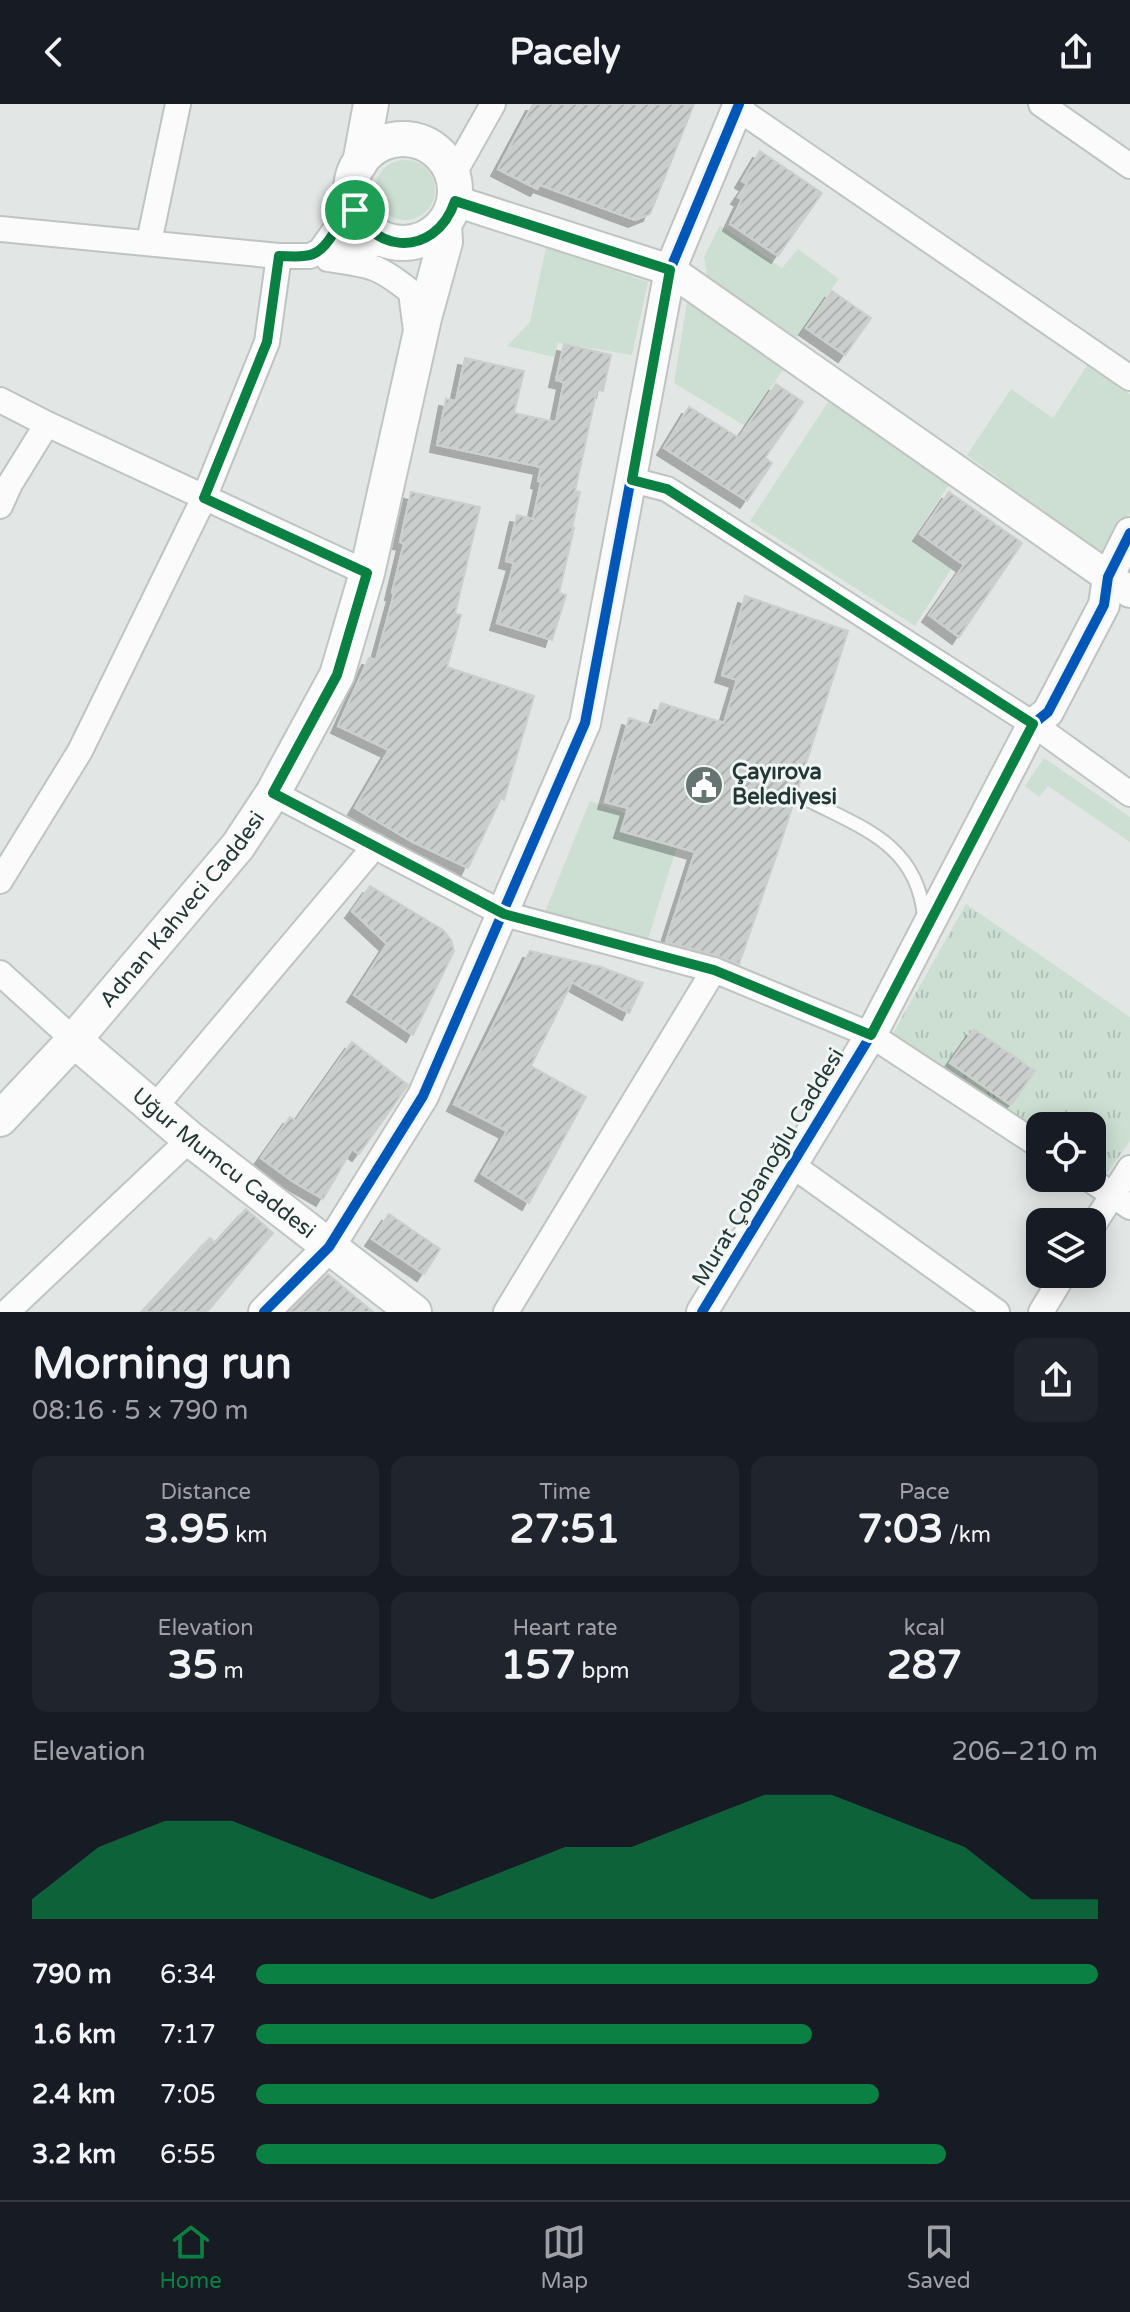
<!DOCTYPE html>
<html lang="en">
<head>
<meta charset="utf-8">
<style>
  :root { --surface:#171b24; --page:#20242c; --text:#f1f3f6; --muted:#9ea1a6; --line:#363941; --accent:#0b8043 }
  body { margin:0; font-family:"Varela Round",sans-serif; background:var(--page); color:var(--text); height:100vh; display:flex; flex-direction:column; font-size:30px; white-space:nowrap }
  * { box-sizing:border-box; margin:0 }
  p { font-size:26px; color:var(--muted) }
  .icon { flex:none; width:44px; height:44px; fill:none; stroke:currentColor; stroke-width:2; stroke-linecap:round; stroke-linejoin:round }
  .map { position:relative; height:1208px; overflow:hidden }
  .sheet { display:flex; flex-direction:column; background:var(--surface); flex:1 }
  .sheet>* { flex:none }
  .controls { position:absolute; left:1026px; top:1008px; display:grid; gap:16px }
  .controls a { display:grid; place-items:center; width:80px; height:80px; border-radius:16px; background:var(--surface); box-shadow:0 4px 20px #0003; font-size:40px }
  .pin { position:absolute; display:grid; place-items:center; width:68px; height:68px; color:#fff; margin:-34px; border:4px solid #fff; border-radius:50%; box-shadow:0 2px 8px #0007 }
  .round { display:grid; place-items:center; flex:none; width:84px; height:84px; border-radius:16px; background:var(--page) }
  .summary { display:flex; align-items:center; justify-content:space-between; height:136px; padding:0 32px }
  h1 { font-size:44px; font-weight:700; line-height:60px }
  .metrics { display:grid; grid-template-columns:repeat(3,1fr); gap:12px; height:136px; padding:8px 32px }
  .metrics div { display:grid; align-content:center; border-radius:16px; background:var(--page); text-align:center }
  .metrics b { font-size:40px; font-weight:700 }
  .metrics small { font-size:22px; font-weight:400 }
  .metrics p { font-size:22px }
  .chart { height:224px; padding:16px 32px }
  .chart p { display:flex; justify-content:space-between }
  .chart svg { width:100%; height:144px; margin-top:8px; fill:var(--accent); opacity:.7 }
  ul { padding:0 32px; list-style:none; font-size:26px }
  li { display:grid; grid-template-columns:128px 96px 1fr; align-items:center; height:60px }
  li i { height:20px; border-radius:10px; background:var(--accent) }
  header { display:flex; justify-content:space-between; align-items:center; height:104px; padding:0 32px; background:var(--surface); font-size:36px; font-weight:700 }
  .tab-bar { display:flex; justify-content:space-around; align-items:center; height:112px; border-top:2px solid var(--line); background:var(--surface); font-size:22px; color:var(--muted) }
  .tab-bar a { display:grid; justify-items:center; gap:4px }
  .tab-bar .selected { color:var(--accent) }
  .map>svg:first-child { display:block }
  .grass { fill:#cddfd3 }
  .park { fill:url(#park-tufts) }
  .building { fill:url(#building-hatch); stroke:#cbd0ce; stroke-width:2; filter:url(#shadow) }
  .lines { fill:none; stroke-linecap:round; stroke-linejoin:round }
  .service-casing { stroke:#bfc4c2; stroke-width:16 }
  .minor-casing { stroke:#bfc4c2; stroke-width:28 }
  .tertiary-casing { stroke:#bfc4c2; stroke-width:34 }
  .secondary-casing { stroke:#bfc5c3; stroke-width:38 }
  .service { stroke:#fbfbfb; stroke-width:12 }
  .minor { stroke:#fbfbfb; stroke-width:24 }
  .tertiary { stroke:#fbfbfb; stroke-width:30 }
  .secondary { stroke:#fbfbfb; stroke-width:34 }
  .cycleway-casing { stroke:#f0f6f4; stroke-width:15 }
  .cycleway { stroke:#0057b8; stroke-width:10 }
  .route-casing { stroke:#fff; stroke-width:16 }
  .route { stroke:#0b8043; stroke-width:10 }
  .labels { text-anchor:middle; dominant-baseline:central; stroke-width:6; stroke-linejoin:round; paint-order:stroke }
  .poi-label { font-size:22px; font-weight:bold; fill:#233834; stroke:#f0f6f4; text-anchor:start }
  .street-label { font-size:22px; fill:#233834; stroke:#f0f6f4 }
</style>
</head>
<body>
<header><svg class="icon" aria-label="back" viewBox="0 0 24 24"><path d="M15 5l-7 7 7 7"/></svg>Pacely<svg class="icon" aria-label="share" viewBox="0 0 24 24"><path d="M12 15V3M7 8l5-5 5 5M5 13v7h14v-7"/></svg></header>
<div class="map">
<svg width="1130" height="1208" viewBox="0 0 1130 1208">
  <defs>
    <pattern id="park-tufts" width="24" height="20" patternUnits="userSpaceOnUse" patternTransform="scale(2)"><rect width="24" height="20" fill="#cddfd3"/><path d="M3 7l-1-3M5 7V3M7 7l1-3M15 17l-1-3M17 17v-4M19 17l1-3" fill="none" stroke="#b0c0b6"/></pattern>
    <pattern id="building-hatch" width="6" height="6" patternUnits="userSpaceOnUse" patternTransform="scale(2)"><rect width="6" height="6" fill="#cacecd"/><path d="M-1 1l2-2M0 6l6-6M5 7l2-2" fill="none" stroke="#adb2b1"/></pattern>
    <filter id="shadow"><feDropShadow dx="-7" dy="7" stdDeviation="0" flood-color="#0004"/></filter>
  </defs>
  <rect width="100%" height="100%" fill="#e2e7e5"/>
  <g class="grass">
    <circle cx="405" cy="86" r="30"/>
    <path d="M720 121 782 164 798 145 839 175 796 235 707 172 704 153Z"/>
    <path d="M546 143 648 178 632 251 558 239 554 253 507 242 530 218Z"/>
    <path d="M687 198 786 261 745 322 674 279Z"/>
    <path d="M1088 260 1130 290V409L1114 441 1099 449 967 351 1011 285 1053 314Z"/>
    <path d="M830 295 951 378 912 436 951 465 915 522 750 417Z"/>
    <path d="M1044 654 1130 713V738L1048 682 1039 693 1025 682Z"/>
    <path d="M590 697 681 729 648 835 544 810Z"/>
  </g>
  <path class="park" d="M966 800 1130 913V1037L1104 1073 1092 1065V1022H1040V1030L892 931Z"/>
  <g class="building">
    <path d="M533 0H694L650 110 635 116 540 81 537 85 498 65Z"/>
    <path d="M760 47 822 89 778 152 730 120 742 95 738 93 747 80 742 77Z"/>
    <path d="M832 187 871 214 845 251 806 224Z"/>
    <path d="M564 240 611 251 603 287 597 285 575 387 580 388 572 424H574L559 489 566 491 552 536 497 519 514 459 506 457 517 411 533 415 541 378 538 377 541 363 437 341 446 295 456 297 465 254 524 267 514 309 556 318 564 278 556 276Z"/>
    <path d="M776 280 803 298 765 354 772 359 747 397 664 344 689 303 739 334Z"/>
    <path d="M411 388 480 403 455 510 461 511 447 563 534 592 504 696 501 694 468 764 413 738 355 704 389 646 338 622 369 554 376 556 394 490 392 489 404 439 400 438Z"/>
    <path d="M949 388 1022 439 959 533 929 511 964 461 920 430Z"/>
    <path d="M745 492 848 527 781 738 739 860 718 852 666 838 695 748 621 727 628 704 605 698 629 614 653 622 661 599 724 619 737 576 722 571Z"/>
    <path d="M370 782 443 826 451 836 454 847 413 931 354 891 387 840 352 807Z"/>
    <path d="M530 847 601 863 643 879 629 909 572 878 531 962 586 993 529 1099 482 1070 507 1027 454 1000Z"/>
    <path d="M974 925 1035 967 1011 1001 950 959Z"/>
    <path d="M352 938 408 981 359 1050 352 1045 323 1095 292 1077 261 1054 290 1013 296 1017Z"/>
    <path d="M246 1105 273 1129 207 1208H142L210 1134 215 1139Z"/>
    <path d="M389 1110 440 1145 424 1170 372 1135Z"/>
    <path d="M328 1170 373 1208H289Z"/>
  </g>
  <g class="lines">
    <defs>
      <path id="service" d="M810 697C865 725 917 742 924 812"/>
      <g id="minor">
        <path d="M1041 0 1130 62"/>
        <path d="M737 4 1130 274"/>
        <path d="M453 71 493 0"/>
        <path d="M0 125 279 152H310L320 147 391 138"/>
        <path d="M149 138 178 0"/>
        <path d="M320 147 342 116 351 90"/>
        <path d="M328 155C370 161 378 161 411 188L416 227"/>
        <path d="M0 296 47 320 367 469"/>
        <path d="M632 376 667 385 1033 620 1130 690"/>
        <path d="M0 402 10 380 47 320"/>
        <path d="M273 689 504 810 714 866 871 931 1040 1042"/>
        <path d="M0 777 80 647 204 394 267 238 279 152"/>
        <path d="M0 869 74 936"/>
        <path d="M154 1004 375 742"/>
        <path d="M792 1061 997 1208"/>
        <path d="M1088 1074 1130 1103"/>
        <path d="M1092 1123 1130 1064"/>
        <path d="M7 1208 190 1035"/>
        <path d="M506 1208 714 866"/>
        <path d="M1041 1208 1064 1170"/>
      </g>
      <g id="tertiary">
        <path d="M455 97 670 166 1130 488"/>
        <path d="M264 1208 329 1143 423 992 585 619 670 166 739 0"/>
        <path d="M702 1208 871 931 1033 620 1048 608 1104 501 1108 473 1130 429"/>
      </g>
      <g id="secondary">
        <circle cx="403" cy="87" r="52"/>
        <path d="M360 59 371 0"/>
        <path id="s1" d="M74 936 190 1035 414 1208"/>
        <path id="s2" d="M0 1015 74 936 238 742 273 689 337 571 367 469 424 214 445 138 444 120"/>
      </g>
    </defs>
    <use href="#service" class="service-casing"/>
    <use href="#minor" class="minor-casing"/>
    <use href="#tertiary" class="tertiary-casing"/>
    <use href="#secondary" class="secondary-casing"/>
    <use href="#service" class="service"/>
    <use href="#minor" class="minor"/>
    <use href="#tertiary" class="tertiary"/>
    <use href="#secondary" class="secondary"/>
    <defs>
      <g id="cycleway">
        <path d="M264 1208 329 1143 423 992 585 619 670 166 739 0"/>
        <path d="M702 1208 871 931 1033 620 1048 608 1104 501 1108 473 1130 429"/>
      </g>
    </defs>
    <use href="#cycleway" class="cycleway-casing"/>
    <use href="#cycleway" class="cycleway"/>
  </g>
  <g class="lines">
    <defs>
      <path id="route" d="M351 90C364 151 435 157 455 97L670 166 632 376 667 385 1033 620 871 931 714 866 504 810 273 689 337 571 367 469 204 394 267 238 279 152C290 152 303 154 313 150 331 143 345 107 351 90Z"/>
    </defs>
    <use href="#route" class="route-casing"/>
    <use href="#route" class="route"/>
  </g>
  <defs>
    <symbol id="civic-disc" viewBox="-11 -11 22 22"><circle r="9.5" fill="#667572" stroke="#f0f6f4"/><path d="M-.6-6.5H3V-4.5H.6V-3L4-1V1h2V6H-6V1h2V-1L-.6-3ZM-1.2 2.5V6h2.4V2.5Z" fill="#fff"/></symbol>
  </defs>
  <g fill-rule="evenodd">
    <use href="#civic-disc" x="682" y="659" width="44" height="44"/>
  </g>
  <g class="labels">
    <g class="poi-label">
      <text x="732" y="668">Çayırova<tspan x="732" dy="25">Belediyesi</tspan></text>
    </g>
    <g class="street-label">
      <text stroke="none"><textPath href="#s2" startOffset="278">Adnan Kahveci Caddesi</textPath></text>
      <text stroke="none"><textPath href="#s1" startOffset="194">Uğur Mumcu Caddesi</textPath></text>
      <text transform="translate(768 1063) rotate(-59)">Murat Çobanoğlu Caddesi</text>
    </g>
  </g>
</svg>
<div class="controls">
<a><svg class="icon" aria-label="locate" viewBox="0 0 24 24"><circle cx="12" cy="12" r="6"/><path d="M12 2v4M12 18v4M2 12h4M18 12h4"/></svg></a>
<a><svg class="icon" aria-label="layers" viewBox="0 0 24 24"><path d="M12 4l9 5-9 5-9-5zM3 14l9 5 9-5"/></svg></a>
</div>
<div class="pin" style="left:355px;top:106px;background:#1e9e55"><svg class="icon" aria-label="arrive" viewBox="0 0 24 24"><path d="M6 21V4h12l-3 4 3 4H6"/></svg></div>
</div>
<section class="sheet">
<div class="summary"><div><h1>Morning run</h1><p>08:16 · 5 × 790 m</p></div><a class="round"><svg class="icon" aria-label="share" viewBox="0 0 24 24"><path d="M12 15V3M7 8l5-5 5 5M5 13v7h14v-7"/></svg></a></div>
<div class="metrics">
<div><p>Distance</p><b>3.95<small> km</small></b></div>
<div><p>Time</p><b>27:51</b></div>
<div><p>Pace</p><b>7:03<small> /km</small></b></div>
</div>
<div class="metrics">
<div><p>Elevation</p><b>35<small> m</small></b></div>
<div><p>Heart rate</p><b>157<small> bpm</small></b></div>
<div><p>kcal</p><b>287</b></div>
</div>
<div class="chart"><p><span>Elevation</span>206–210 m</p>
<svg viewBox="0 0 160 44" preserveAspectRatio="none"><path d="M0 44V38L10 22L20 14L30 14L40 22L50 30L60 38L70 30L80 22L90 22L100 14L110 6L120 6L130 14L140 22L150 38L160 38V44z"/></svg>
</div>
<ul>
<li><b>790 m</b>6:34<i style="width:100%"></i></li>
<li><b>1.6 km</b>7:17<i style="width:66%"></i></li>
<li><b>2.4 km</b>7:05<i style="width:74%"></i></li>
<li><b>3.2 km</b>6:55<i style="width:82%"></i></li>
</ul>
</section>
<nav class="tab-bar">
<a class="selected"><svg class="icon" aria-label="home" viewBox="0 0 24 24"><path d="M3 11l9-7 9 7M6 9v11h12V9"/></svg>Home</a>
<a><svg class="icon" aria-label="map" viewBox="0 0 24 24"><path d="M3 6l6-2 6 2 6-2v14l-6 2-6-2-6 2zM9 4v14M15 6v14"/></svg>Map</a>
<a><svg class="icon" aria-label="saved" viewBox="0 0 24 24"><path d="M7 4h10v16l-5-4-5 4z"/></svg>Saved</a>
</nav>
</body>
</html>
